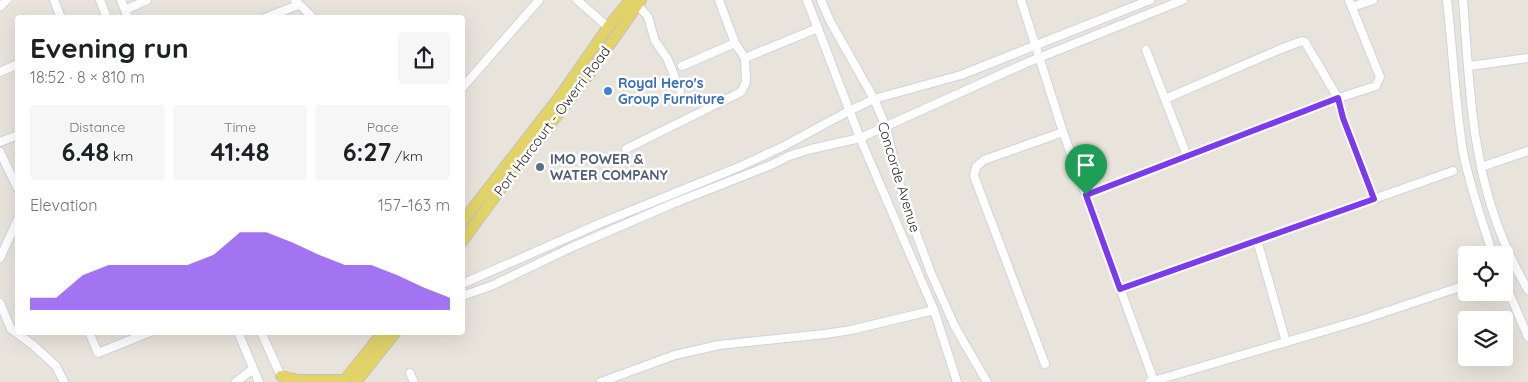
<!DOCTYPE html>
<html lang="en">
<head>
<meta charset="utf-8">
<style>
  :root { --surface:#fff; --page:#f6f6f6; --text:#202124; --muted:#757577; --accent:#7c3aed }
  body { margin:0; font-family:Quicksand,sans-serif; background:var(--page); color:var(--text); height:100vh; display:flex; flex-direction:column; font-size:19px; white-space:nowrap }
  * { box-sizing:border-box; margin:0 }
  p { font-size:16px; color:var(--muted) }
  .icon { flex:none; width:28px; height:28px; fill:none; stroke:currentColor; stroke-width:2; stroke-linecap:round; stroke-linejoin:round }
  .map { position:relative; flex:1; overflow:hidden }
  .drawer { position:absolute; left:15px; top:15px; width:450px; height:320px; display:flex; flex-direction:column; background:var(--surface); border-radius:5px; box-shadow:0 5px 20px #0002 }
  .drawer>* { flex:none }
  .controls { position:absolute; left:1458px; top:246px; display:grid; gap:10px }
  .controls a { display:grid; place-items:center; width:55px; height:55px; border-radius:5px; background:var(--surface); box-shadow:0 5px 20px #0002; font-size:25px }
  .pin { position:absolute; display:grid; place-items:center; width:42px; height:42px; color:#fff; margin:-51px -21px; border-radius:50% 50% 50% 0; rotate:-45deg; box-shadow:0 0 5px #0007 }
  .pin .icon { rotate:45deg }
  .round { display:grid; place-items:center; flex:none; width:52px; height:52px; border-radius:5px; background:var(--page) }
  .overview { display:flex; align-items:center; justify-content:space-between; height:85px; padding:0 15px }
  h1 { font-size:28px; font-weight:700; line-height:38px }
  .figures { display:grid; grid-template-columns:repeat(3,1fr); gap:8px; height:85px; padding:5px 15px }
  .figures div { display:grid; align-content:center; border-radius:5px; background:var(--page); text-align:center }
  .figures b { font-size:25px; font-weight:700 }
  .figures small { font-size:14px; font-weight:400 }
  .figures p { font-size:14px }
  .chart { height:140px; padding:10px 15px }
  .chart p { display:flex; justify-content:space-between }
  .chart svg { width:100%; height:90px; margin-top:5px; fill:var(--accent); opacity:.7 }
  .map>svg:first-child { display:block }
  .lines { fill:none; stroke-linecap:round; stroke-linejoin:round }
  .minor-casing { stroke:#d0d2e0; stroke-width:10 }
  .major-casing { stroke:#c3c3c3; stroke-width:12 }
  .minor { stroke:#fff; stroke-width:8 }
  .major { stroke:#e2d367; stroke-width:10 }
  .route-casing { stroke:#fff; stroke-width:10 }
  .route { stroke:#7c3aed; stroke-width:6 }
  .shop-dot { fill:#3f7fe0; stroke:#fff; stroke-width:2 }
  .service-dot { fill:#5c6f8a; stroke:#fff; stroke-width:2 }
  .labels { text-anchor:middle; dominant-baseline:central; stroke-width:5; stroke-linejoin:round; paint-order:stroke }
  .shop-label { font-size:14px; font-weight:bold; fill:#366cbe; stroke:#fff; text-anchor:start }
  .street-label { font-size:14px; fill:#282828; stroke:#fff }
  .service-label { font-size:14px; font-weight:bold; fill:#4e5e75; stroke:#fff; text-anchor:start }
</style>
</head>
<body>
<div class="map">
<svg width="1528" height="382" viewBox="0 0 1528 382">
  <rect width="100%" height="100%" fill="#e9e4db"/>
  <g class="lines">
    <defs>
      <g id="minor">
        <path d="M54 0 61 18"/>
        <path d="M100 0 107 18"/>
        <path d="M121 0 128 18"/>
        <path d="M295 0 313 18"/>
        <path d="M577 0 608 27"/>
        <path d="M719 0 735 43 745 58"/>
        <path d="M807 0 860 138 934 310 957 382"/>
        <path d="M821 0 829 19 874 99 886 127 903 198 931 273 955 327 987 382"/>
        <path d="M1021 0 1063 132 1154 381"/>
        <path d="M1447 0C1453 51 1455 102 1463 152 1470 187 1482 221 1493 255"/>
        <path d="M1463 0C1468 62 1470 128 1486 188 1495 223 1510 259 1528 290"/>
        <path d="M637 4 648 17 655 41 667 58 680 90"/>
        <path d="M0 7 7 0"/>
        <path d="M1352 7 1373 0"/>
        <path d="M125 10 147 0"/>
        <path d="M265 18 298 5"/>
        <path d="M1146 50 1187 156"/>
        <path d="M682 66 735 43"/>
        <path d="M1469 66 1528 58"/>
        <path d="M0 72 18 64"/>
        <path d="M462 88 539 0"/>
        <path d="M1165 99 1283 48 1302 41 1305 42 1338 98 1343 118 1374 199"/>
        <path d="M0 142 18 135"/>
        <path d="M626 149 741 92 746 82 745 58 818 28"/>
        <path d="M0 152 18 189"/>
        <path d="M1481 167 1528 151"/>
        <path d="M1086 195 1338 98 1376 86 1380 77 1349 0"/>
        <path d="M1257 240 1286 342"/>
        <path d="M0 258 18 219"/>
        <path d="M1504 281 1528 337"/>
        <path d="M462 284 601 223 739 167 784 146 849 111 874 99 961 75 1150 0"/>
        <path d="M1120 289 1453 171"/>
        <path d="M462 296 491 286 570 248 672 204 771 165 789 156 811 149 860 138 1026 63 1183 0"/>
        <path d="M0 303 11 329 33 345 56 366 64 382"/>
        <path d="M89 332 98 353 150 332"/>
        <path d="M238 332 259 382"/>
        <path d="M261 332 281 376"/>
        <path d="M1045 364 974 176 976 167 984 160 1063 132"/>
        <path d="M410 373 414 382"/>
        <path d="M236 382 253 369"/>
        <path d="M601 382 675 355 719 345 825 334 851 330 934 310"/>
        <path d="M1150 382 1361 320 1466 285"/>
      </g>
      <g id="major">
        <path d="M462 222 560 96 608 27 630 0"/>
        <path d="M462 242 514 171 588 76 641 0"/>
        <path d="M281 376 299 380H345"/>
        <path d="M343 382 383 332"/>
        <path d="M356 382 396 332"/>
      </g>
    </defs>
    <use href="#minor" class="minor-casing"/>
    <use href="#major" class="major-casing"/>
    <use href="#minor" class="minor"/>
    <use href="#major" class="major"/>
  </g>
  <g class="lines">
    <defs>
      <path id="route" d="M1338 98 1343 118 1374 199 1120 289 1086 195Z"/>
    </defs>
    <use href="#route" class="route-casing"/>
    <use href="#route" class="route"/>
  </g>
  <circle class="shop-dot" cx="608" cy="91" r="5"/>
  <circle class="service-dot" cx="540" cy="167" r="5"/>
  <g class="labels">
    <g class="shop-label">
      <text x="618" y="83">Royal Hero's<tspan x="618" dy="16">Group Furniture</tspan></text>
    </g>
    <g class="street-label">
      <text transform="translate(552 121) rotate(-53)">Port Harcourt - Owerri Road</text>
      <text transform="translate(899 177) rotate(73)">Concorde Avenue</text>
    </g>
    <g class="service-label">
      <text x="550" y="159">IMO POWER &amp;<tspan x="550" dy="16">WATER COMPANY</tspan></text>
    </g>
  </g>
</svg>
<div class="controls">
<a><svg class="icon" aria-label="locate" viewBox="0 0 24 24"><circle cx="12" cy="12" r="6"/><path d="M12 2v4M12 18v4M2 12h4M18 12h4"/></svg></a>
<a><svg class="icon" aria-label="layers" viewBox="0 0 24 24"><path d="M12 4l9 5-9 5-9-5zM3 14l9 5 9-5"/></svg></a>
</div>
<div class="pin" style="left:1086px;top:195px;background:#1e9e55"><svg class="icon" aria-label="arrive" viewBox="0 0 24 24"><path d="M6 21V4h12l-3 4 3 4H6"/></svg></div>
<section class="drawer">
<div class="overview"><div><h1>Evening run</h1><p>18:52 · 8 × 810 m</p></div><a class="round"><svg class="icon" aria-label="share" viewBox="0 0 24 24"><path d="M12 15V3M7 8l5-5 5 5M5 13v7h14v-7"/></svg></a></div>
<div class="figures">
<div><p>Distance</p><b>6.48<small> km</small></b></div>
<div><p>Time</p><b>41:48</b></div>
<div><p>Pace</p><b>6:27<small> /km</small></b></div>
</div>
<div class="chart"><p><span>Elevation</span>157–163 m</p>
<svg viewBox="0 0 160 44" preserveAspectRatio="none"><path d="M0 44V38L10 38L20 27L30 22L40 22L50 22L60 22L70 17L80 6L90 6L100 11L110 17L120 22L130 22L140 27L150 33L160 38V44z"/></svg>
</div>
</section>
</div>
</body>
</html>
